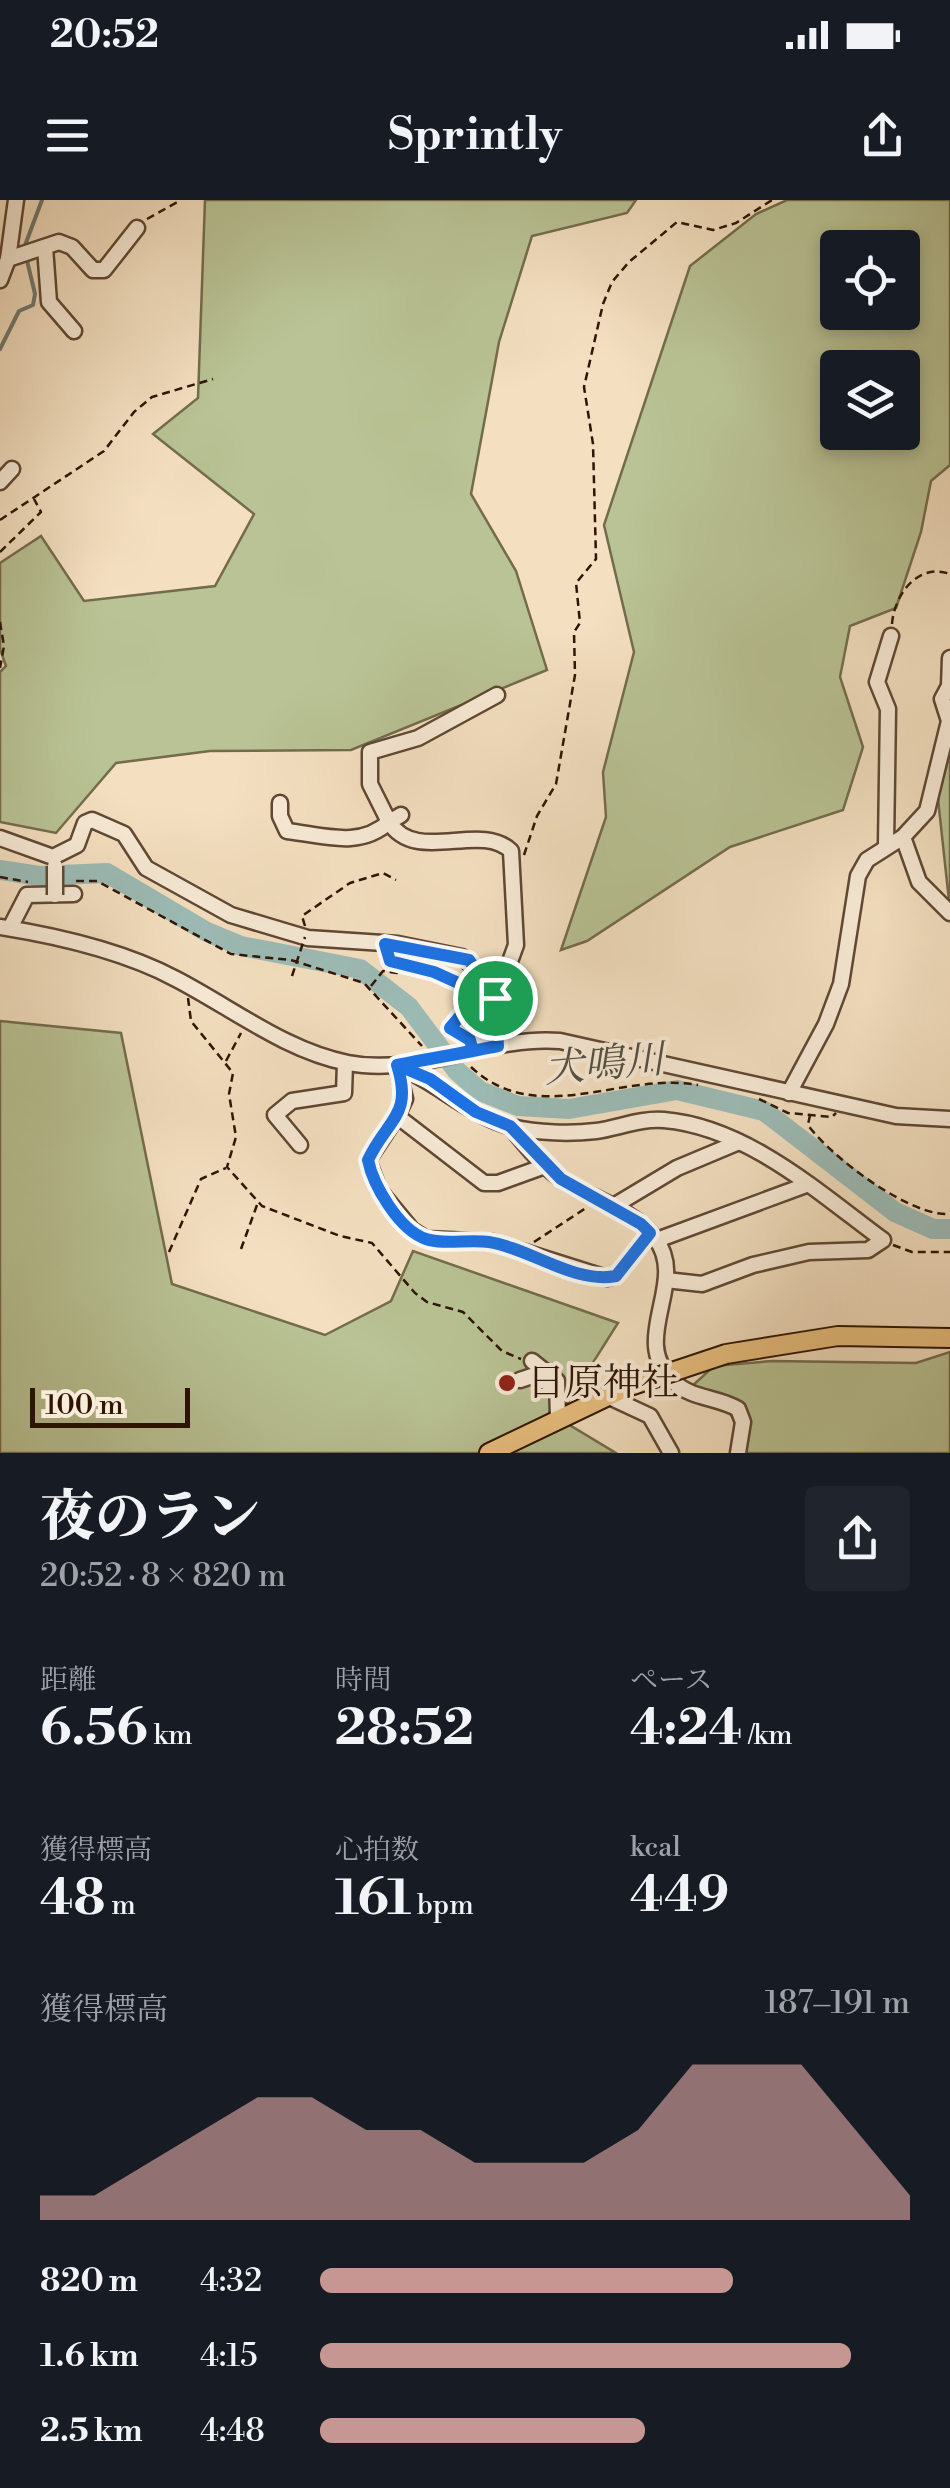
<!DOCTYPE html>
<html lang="ja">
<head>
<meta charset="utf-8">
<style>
  :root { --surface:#171b24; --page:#20242c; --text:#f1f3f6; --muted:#9ea1a6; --accent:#c59692 }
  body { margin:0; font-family:"Libre Bodoni","Noto Serif JP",serif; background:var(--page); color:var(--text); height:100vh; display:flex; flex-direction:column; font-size:38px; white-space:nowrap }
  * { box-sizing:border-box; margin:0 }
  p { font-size:32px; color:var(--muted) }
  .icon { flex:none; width:55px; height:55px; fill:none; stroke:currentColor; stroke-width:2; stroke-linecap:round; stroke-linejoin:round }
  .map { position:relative; height:1253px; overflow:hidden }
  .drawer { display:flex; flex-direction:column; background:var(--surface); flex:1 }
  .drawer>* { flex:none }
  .fabs { position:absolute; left:820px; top:30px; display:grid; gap:20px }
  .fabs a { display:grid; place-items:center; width:100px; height:100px; border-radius:10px; background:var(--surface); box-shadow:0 5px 15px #0003; font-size:50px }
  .scale { position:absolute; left:30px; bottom:25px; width:160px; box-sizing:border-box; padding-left:10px; border:5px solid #2d1404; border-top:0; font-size:28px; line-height:35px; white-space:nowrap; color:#2d1404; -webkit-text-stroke:8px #f8ebd7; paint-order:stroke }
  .pin { position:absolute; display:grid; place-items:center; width:85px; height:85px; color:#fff; margin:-42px; border:5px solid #fff; border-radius:50%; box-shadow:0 2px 10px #0007 }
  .round { display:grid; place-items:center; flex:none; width:105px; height:105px; border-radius:10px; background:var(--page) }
  .summary { display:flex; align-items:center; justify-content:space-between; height:170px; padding:0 40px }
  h1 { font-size:55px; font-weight:800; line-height:75px }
  .figures { display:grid; grid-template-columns:repeat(3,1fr); gap:15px; height:170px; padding:10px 40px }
  .figures div { display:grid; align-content:center }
  .figures b { font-size:50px; font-weight:800 }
  .figures small { font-size:28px; font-weight:400 }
  .figures p { font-size:28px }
  .chart { height:280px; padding:20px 40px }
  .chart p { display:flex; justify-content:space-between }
  .chart svg { width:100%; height:180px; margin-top:10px; fill:var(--accent); opacity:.7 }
  ul { padding:0 40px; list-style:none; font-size:32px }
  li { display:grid; grid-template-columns:160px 120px 1fr; align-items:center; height:75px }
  li i { height:25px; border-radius:12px; background:var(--accent) }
  .status { display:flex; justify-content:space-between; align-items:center; height:70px; padding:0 50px; background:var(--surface); direction:ltr }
  .status svg { height:28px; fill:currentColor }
  header { display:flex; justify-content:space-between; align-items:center; height:130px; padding:0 40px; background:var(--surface); font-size:45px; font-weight:800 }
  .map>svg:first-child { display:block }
  .green { fill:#b9c395; stroke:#736c4c; stroke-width:2.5; fill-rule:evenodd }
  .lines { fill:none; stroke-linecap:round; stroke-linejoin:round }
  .stream { stroke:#70796f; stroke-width:4 }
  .river { stroke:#9cbcb7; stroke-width:20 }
  .minor-casing { stroke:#5f4733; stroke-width:19 }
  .major-casing { stroke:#2d1404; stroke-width:22 }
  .path { stroke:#2d1404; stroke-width:2.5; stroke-dasharray:8 5; stroke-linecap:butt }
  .minor { stroke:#f8ebd7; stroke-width:14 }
  .major { stroke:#eac080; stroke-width:18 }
  .minor-bridge-casing { stroke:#5f4733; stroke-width:19; stroke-linecap:butt }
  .major-bridge-casing { stroke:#2d1404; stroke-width:22; stroke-linecap:butt }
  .path-bridge { stroke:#2d1404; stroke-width:2.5; stroke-dasharray:8 5; stroke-linecap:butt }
  .minor-bridge { stroke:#f8ebd7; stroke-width:14 }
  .major-bridge { stroke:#eac080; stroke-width:18 }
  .route-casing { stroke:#fff; stroke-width:20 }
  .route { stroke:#1a73e8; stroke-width:12 }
  .poi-dot { fill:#8f2418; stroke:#f8ebd7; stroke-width:4 }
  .labels { text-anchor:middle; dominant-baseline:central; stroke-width:8; stroke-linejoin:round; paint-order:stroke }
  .poi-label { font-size:38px; fill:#2d1404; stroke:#f8ebd7; text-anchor:start }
  .water-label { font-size:40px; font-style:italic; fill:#544f43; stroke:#f8ebd7 }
</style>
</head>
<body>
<div class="status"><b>20:52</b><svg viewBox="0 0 49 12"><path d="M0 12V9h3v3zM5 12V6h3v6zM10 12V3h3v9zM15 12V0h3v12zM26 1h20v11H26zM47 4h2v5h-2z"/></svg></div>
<header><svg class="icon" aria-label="menu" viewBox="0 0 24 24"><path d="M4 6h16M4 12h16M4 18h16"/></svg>Sprintly<svg class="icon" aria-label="share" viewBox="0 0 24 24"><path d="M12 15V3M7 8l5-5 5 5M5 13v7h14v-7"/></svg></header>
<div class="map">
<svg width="950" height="1253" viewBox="0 0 950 1253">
  <rect width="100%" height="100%" fill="#f4e0c1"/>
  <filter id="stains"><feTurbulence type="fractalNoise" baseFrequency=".002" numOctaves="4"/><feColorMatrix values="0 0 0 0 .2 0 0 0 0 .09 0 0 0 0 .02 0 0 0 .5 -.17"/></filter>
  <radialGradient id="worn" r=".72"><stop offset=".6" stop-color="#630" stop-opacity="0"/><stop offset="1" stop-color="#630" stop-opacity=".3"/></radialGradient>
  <g class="green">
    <path d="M205 0H636L627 13 532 36 499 142 471 294 516 371 547 470 351 550 210 551 116 563 56 633 0 622V472L6 466 0 449V363L41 336 84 401 215 386 254 314 153 234 198 198Z"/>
    <path d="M787 0H950V265L931 281 921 332 896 408 850 426 840 477 863 547 843 610 730 647 587 741 561 750 606 617 603 572 634 452 604 325 690 66 756 14ZM838 48H902V112H838ZM838 168H902V232H838Z"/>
    <path d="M950 531V710L938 599Z"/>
    <path d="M0 821 121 833 172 1084 325 1135 391 1101 413 1051 618 1123 558 1218 616 1253H0Z"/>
    <path d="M950 1152V1253H734C743 1210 724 1207 691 1187L714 1166 772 1161 916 1163Z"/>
  </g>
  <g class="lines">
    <path class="stream" d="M0 149 19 111 33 105 35 94 24 48 42 0"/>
    <path class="river" d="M0 670 39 676 107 673 207 732 241 746 360 769 409 807 457 871 480 891 518 906 569 909 677 890 764 911 895 1012 933 1029H950"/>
    <defs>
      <g id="minor">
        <path d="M45 47 49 102 74 131"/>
        <path d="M8 59 59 42 72 47 93 70H104L137 28"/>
        <path d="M0 80 8 59 16 0"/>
        <path d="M0 282 12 269"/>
        <path d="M280 603V616L287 631C323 635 359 649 389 622L370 584V552L418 538 497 495"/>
        <path d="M401 615 389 622C416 665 480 621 511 651L516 745 493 808 498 846"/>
        <path d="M903 637 919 682 950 713"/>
        <path d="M0 638 53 657 77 645 85 623 92 620 124 634 146 668 231 715 308 738 398 744 462 757 476 769 495 798"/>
        <path d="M886 645 888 509 877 482 891 436"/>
        <path d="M0 727C57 736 125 752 176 779 232 808 286 851 348 863 419 877 489 835 560 841L896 916 950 919"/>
        <path d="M10 728 27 695 74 694"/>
        <path d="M397 865 405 899 397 916 484 983H498L545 966"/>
        <path d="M398 866C437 882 470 916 512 927 538 933 570 934 596 931 618 928 641 918 664 920 747 927 819 993 883 1040L868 1050 809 1052 753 1065 702 1084 666 1080"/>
        <path d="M789 893 826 824 841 784 858 676 867 660 903 637 927 611 949 521 942 499 949 486 950 458"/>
        <path d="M397 916 368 960 379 990 412 1030 426 1039 493 1042 607 1078 616 1076 650 1033"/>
        <path d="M510 926C526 946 543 967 564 981 593 999 633 1010 655 1038 690 1083 627 1139 674 1182 692 1199 718 1197 738 1209L743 1222 738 1253"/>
        <path d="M300 945 275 915 292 901 344 893 345 863"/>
        <path d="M612 1007 677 968 739 942"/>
        <path d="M657 1040 806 985"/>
        <path d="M532 1161 557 1181 558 1218"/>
        <path d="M520 1180 532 1176 552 1185"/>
        <path d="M607 1196 650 1216 671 1253"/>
      </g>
      <g id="major">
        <path d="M726 1154 838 1136 950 1138"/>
        <path d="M489 1253 627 1187"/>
      </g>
    </defs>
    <use href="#minor" class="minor-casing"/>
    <use href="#major" class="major-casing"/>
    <g class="path">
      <path d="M147 19 181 0"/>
      <path d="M0 320 104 251 134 212 152 197 213 179"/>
      <path d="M0 352 41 312 34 299"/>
      <path d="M0 422 4 446 0 468"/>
      <path d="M892 424C894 396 917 362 950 374"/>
      <path d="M524 655 537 616 556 584 575 475 574 432 580 423 576 383 596 359 593 244 584 187 603 104 612 82 629 62 677 22 713 30 736 23 772 0"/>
      <path d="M0 677 28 682"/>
      <path d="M76 681H97L231 754 291 760 364 783 422 846"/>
      <path d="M305 726 302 716 350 683 383 673 396 680"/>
      <path d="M388 755 390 761 434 772 465 786 472 802 450 827 469 840"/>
      <path d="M371 786 383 771 397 773 396 765"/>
      <path d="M188 798 191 821 233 873 229 894 236 937 227 967 262 1006 340 1036 372 1043 415 1093 427 1102 463 1112 502 1151 521 1159"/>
      <path d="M226 861 241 833"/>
      <path d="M471 867C537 929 622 871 698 885"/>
      <path d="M759 899 788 913 832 917 836 913"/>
      <path d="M810 915 808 925C831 957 910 1017 950 1014"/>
      <path d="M534 1042 586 1008"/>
      <path d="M893 1045 912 1052H950"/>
      <path d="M241 1049 257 1005"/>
      <path d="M169 1052 201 979 226 968"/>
    </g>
    <use href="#minor" class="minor"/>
    <use href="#major" class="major"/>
    <defs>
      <path id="minor-bridge" d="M55 666V695"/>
      <path id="major-bridge" d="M627 1187 726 1154"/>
    </defs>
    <use href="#minor-bridge" class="minor-bridge-casing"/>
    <use href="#major-bridge" class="major-bridge-casing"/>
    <path class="path-bridge" d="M292 776 305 737"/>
    <use href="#minor-bridge" class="minor-bridge"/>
    <use href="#major-bridge" class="major-bridge"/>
  </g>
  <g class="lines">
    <defs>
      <path id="route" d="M495 798 498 846C464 853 430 858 397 865L430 879 476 912 510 926 561 979 641 1024 650 1033 616 1076C574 1084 529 1048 489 1042 469 1039 444 1045 426 1039 399 1030 373 985 368 960 388 918 413 916 397 865L473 851 470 840 450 828 472 802 465 786 434 772 390 761 385 744 469 760 495 798"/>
    </defs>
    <use href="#route" class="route-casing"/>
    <use href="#route" class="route"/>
  </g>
  <circle class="poi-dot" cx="507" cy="1183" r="10"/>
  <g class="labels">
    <g class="poi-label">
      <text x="527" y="1183">日原神社</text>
    </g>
    <g class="water-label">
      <text transform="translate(604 865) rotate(-5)">犬鳴川</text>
    </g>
  </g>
  <rect width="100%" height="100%" filter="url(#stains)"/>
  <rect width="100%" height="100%" fill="url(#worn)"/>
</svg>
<div class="fabs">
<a><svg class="icon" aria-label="locate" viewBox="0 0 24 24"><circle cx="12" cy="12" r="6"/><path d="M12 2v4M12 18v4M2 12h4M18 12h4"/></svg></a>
<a><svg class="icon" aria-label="layers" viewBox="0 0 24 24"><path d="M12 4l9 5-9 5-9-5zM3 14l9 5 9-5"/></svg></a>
</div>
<div class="scale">100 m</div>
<div class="pin" style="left:495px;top:798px;background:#1e9e55"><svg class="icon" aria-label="arrive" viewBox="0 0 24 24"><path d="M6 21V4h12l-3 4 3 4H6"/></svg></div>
</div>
<section class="drawer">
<div class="summary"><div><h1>夜のラン</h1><p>20:52 · 8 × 820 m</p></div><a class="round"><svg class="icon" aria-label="share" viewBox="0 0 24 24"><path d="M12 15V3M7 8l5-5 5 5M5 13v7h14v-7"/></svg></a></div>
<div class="figures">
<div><p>距離</p><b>6.56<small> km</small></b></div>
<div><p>時間</p><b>28:52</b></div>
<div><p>ペース</p><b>4:24<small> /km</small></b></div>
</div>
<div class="figures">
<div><p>獲得標高</p><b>48<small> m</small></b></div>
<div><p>心拍数</p><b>161<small> bpm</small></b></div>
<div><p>kcal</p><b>449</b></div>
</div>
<div class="chart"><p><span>獲得標高</span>187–191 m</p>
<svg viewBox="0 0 160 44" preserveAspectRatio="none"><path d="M0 44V38L10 38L20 30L30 22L40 14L50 14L60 22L70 22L80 30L90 30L100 30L110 22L120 6L130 6L140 6L150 22L160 38V44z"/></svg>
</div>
<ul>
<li><b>820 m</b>4:32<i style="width:70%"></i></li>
<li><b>1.6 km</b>4:15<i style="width:90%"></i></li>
<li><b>2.5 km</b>4:48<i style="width:55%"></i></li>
</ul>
</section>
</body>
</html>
